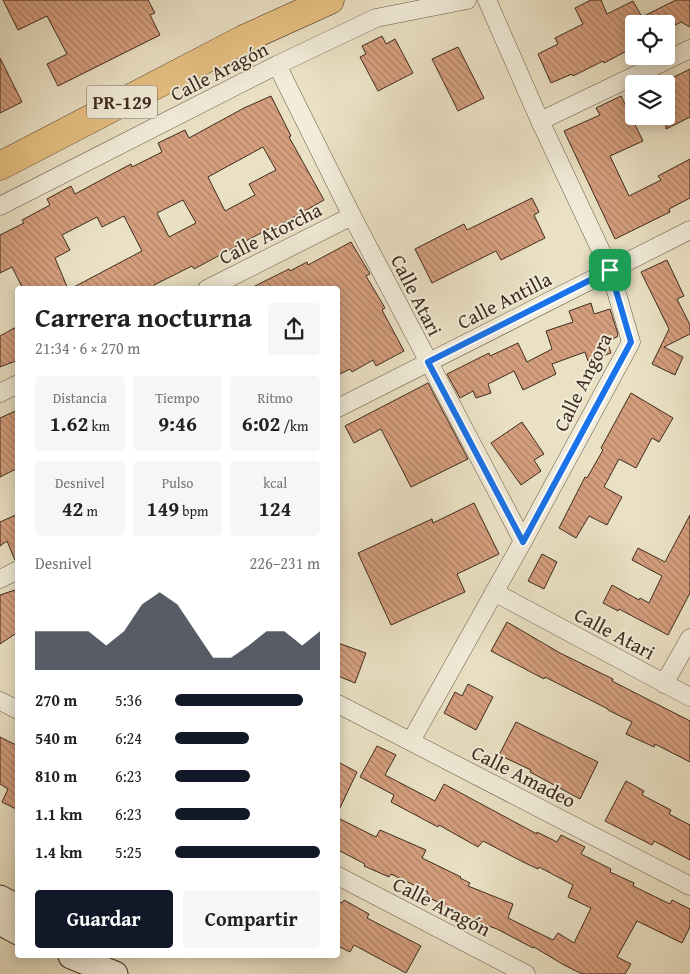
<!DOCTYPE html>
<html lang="es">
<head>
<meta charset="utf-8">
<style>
  :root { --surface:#fff; --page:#f6f6f6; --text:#202124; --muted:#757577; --accent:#111827 }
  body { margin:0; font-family:"Gentium Book Plus",serif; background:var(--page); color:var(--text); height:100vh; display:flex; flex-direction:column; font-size:19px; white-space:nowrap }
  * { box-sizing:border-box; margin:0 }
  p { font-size:16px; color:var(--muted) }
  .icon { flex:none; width:28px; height:28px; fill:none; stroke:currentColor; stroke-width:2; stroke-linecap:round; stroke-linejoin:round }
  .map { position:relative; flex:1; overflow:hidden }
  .side { position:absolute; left:15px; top:286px; width:325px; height:672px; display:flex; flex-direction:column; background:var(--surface); border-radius:5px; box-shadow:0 2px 12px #0003 }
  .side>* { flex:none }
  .fabs { position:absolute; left:625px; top:15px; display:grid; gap:10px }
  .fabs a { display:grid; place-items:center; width:50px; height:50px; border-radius:5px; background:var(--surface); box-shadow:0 2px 12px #0003; font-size:25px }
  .pin { position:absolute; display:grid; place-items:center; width:42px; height:42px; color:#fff; margin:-21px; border-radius:10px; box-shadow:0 2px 8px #0006 }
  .round { display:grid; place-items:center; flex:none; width:52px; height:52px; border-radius:5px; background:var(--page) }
  .summary { display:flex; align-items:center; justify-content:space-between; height:85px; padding:0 20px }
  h1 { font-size:28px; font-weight:800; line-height:38px }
  .stats { display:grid; grid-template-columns:repeat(3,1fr); gap:8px; height:85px; padding:5px 20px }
  .stats div { display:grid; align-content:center; border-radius:5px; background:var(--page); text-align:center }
  .stats b { font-size:21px; font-weight:800 }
  .stats small { font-size:14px; font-weight:400 }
  .stats p { font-size:14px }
  .chart { height:140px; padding:10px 20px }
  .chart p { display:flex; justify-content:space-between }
  .chart svg { width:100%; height:90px; margin-top:5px; fill:var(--accent); opacity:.7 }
  .action { display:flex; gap:10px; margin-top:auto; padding:10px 20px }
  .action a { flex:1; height:58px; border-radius:5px; background:var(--accent); color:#fff; font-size:20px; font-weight:800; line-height:58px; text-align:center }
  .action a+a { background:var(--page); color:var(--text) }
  ul { padding:0 20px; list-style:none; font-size:16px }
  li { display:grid; grid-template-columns:80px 60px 1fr; align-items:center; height:38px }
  li i { height:12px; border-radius:6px; background:var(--accent) }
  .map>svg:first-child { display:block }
  .building { fill:url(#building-back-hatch); stroke:#402b1f; fill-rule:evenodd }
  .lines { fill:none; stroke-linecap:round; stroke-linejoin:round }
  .street-casing { stroke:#6a5848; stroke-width:19 }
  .secondary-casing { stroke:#402b1f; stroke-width:27 }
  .primary-casing { stroke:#402b1f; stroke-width:29 }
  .street { stroke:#f1ecd9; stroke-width:18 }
  .secondary { stroke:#f1ecd9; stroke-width:25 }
  .primary { stroke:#e5c082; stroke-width:28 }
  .route-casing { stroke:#fff; stroke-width:10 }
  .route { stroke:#1a73e8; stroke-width:6 }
  .labels { text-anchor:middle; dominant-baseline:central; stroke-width:4; stroke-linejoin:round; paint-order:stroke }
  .shield { fill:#f1ecd9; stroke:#756557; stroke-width:1 }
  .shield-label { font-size:19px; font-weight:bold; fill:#402b1f }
  .street-label { font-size:20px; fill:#402b1f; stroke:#f1ecd9 }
</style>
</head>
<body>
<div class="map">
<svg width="690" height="974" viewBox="0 0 690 974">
  <defs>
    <pattern id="building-back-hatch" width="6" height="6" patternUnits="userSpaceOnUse" patternTransform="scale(1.25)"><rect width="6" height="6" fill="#d59f7e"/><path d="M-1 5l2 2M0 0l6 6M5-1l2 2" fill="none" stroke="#ae8267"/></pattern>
  </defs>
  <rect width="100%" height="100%" fill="#eae1c4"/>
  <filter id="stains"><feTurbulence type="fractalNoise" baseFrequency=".004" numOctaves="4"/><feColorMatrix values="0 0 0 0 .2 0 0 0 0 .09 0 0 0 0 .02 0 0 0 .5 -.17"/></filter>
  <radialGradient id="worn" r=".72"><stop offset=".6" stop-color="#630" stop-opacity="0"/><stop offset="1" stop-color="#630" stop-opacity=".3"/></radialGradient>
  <g class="building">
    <path d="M3 0H148L155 13 150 15 160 35 58 86 47 64 67 54 47 16 18 30Z"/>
    <path d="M591 0H601L607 14 633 1 642 17 676 0H690V27L681 22 666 30V24H634V47L604 63 603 61 573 76 572 74 551 83 538 54 558 44 555 38 583 24 575 8Z"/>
    <path d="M382 36 386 44 395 39 413 73 378 91 360 57 366 54 362 46Z"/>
    <path d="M458 47 484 98 458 111 432 59Z"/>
    <path d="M0 58 22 102 0 113Z"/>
    <path d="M690 69V117L666 129V81Z"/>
    <path d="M271 96 291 136 289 137 324 200 273 229 272 227 194 269 192 266 154 285 156 289H70L142 251 124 216 102 227 97 217 62 235 70 250 55 258 68 289H23L12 267 0 273V235L24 223 22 220 50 205 47 199 71 186 75 194 131 164 132 167 162 152 158 143 185 130 189 138 244 108ZM263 147 276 170 249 184 255 195 225 211 208 177ZM183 200 196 223 169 237 157 213Z"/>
    <path d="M621 96 643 141 610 156 629 196 661 180 658 176 690 159V198L669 209 670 212 615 239 564 131 600 115 596 108Z"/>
    <path d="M532 198 539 212 534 215 545 238 501 260 496 251 432 283 415 249 464 224 467 230Z"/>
    <path d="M351 242 370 274 366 276 385 308 382 310 404 351 376 366 373 360 352 372 350 369 338 375V289H249L289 269 290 271 307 262 308 265Z"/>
    <path d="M667 260 684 296 677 299 690 325V334L664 347 683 357 675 375 652 364 669 329 641 272Z"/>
    <path d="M591 303 594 314 610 309 618 334 617 337 607 341 611 353 588 361 585 352 552 364 556 374 523 390 514 371 488 384 491 393 476 398 473 391 460 398 447 374 489 353 490 356 518 343 527 362 552 349 546 331 573 322 569 311Z"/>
    <path d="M18 326V360L0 367V336Z"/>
    <path d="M428 383 468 459 411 487 381 429 354 443 345 426Z"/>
    <path d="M631 393 673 418 659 442 652 438 636 468 619 459 604 487 622 497 607 525 589 516 576 538 559 528 585 477 587 478 603 450 601 448Z"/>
    <path d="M18 410V468L0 477V418Z"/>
    <path d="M522 422 544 454 534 460 541 471 521 485 491 443Z"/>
    <path d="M474 503 499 554 457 574 465 592 391 625 358 553 432 519 433 523Z"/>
    <path d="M18 514V560H15L7 541 0 546V522Z"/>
    <path d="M690 515V593L668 635 619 609 618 611 603 603 612 585 639 600 640 598 649 603 662 576 632 560 638 548 665 562Z"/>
    <path d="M542 554 557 562 544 589 528 581Z"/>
    <path d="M18 589V632L0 644V595Z"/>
    <path d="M507 622 560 653 613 679 612 681 690 721V762L655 744 654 747 626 734 632 722 608 710V709L545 677 544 679 491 651Z"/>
    <path d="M338 643 366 653 355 683 338 676Z"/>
    <path d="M468 684 493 697 476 730 444 713 455 692 462 696Z"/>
    <path d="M516 722 598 762 580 799 530 772 531 770 499 755Z"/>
    <path d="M0 737 18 746V810L2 802 8 789 0 784Z"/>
    <path d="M377 746 396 755 385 775 435 801 444 784 537 834V832L557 842 561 835 585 847 581 854 611 869 610 872 634 883 633 886 670 904 672 900 690 909V927L682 943 637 921 617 957 631 964 625 974H582L564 965 534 947 533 948 497 929 469 919 426 896 428 892 391 874 389 877 364 866 365 864 338 850V818L376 837 380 830 426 850 422 858 461 877 460 878 470 883 468 886 513 904 508 918 553 940 558 933 574 943 591 908 568 897 573 885 539 867 538 869 523 862 483 841 478 847 439 825 438 827 391 802 394 795 360 777Z"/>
    <path d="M338 762 357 772 338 812Z"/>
    <path d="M626 781 644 791 642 795 671 810 669 814 690 825V860L654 841 652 845 605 821Z"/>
    <path d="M344 900 369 914 367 918 421 946 406 973 354 945 350 952 338 946V901L342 903Z"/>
  </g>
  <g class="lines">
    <defs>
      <g id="street">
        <path d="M277 65 352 216 523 541"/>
        <path d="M540 121 690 49"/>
        <path d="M0 206 277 65 376 18 467 0"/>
        <path d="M207 289 352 216"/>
        <path d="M0 393 18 384"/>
        <path d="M338 408 690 230"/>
        <path d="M0 579 18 570"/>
        <path d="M494 592 690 697"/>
        <path d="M664 684 690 638"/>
        <path d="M0 701 18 710"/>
        <path d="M338 704 690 886"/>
        <path d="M411 741 523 541 631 342 610 270 540 121 487 0"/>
        <path d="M338 876 526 974"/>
      </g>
      <g id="secondary">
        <path d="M0 898 18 908"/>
        <path d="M0 922 18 932"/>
        <path d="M71 956 115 974"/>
      </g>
      <path id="primary" d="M0 166 244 39 330 0"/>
    </defs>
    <use href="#street" class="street-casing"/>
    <use href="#secondary" class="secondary-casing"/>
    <use href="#primary" class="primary-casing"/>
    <use href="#street" class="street"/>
    <use href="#secondary" class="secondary"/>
    <use href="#primary" class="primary"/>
  </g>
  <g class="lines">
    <defs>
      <path id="route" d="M610 270 631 342 523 542 428 362Z"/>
    </defs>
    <use href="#route" class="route-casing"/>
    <use href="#route" class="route"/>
  </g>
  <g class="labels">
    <rect class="shield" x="87" y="85.5" width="70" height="33" rx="4"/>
    <g class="shield-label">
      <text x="122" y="102">PR-129</text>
    </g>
    <g class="street-label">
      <text transform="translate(219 71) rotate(-27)">Calle Aragón</text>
      <text transform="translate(270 233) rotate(-27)">Calle Atorcha</text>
      <text transform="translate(417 295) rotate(63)">Calle Atari</text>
      <text transform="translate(504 300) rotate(-27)">Calle Antilla</text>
      <text transform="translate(582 382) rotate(-64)">Calle Angora</text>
      <text transform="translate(615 633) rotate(28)">Calle Atari</text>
      <text transform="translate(524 776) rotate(27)">Calle Amadeo</text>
      <text transform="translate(442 906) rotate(27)">Calle Aragón</text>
    </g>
  </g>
  <rect width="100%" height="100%" filter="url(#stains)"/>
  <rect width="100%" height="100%" fill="url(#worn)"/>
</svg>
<div class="fabs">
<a><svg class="icon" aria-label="locate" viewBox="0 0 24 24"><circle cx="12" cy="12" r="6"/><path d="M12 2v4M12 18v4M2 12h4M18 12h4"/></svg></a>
<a><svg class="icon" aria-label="layers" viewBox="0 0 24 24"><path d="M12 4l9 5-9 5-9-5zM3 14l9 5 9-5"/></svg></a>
</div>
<div class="pin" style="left:610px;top:270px;background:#1e9e55"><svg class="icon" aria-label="arrive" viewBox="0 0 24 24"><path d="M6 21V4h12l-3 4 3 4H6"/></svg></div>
<section class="side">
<div class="summary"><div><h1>Carrera nocturna</h1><p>21:34 · 6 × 270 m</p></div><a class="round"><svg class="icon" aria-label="share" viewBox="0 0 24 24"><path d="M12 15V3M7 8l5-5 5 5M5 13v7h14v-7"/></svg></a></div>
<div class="stats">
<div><p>Distancia</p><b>1.62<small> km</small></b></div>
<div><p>Tiempo</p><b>9:46</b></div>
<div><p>Ritmo</p><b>6:02<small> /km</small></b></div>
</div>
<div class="stats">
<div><p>Desnivel</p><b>42<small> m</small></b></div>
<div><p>Pulso</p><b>149<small> bpm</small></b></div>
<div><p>kcal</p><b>124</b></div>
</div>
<div class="chart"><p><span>Desnivel</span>226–231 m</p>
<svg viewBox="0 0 160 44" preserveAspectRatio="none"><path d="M0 44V25L10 25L20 25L30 25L40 32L50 25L60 12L70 6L80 12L90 25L100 38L110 38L120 32L130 25L140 25L150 32L160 25V44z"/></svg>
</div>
<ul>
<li><b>270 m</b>5:36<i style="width:88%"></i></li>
<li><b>540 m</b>6:24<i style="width:51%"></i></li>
<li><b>810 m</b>6:23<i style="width:52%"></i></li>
<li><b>1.1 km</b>6:23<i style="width:52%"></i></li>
<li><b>1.4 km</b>5:25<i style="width:100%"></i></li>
</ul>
<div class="action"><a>Guardar</a><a>Compartir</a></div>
</section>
</div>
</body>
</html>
